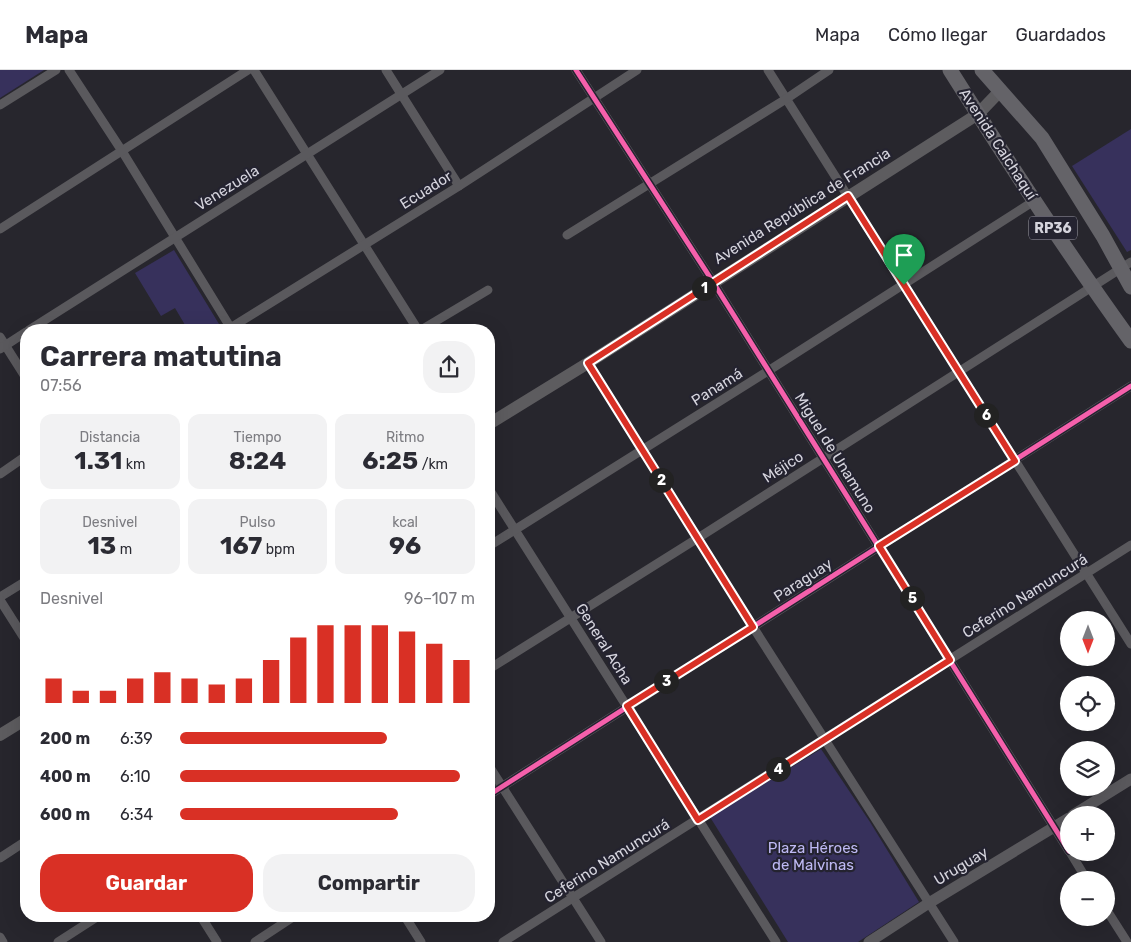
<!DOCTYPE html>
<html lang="es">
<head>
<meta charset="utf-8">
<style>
  :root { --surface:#fff; --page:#f2f2f3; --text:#2b2b33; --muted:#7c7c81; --line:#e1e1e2; --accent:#d93025 }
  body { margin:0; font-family:Rubik,sans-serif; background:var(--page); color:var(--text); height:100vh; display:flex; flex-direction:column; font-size:19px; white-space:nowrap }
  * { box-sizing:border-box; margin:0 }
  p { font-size:16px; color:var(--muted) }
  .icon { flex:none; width:28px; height:28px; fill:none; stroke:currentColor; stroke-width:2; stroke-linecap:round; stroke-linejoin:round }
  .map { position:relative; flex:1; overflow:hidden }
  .panel { position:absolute; left:20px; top:254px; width:475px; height:598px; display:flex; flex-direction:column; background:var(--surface); border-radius:20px; box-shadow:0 5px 20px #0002 }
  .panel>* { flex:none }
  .needle { width:32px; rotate:180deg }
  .fabs { position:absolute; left:1060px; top:541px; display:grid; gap:10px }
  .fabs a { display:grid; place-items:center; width:55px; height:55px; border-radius:50%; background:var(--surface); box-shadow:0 5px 20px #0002; font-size:25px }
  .pin { position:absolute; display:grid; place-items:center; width:42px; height:42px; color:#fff; margin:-51px -21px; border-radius:50% 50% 50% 0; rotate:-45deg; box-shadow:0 0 5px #0007 }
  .pin .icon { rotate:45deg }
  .km { position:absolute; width:25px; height:25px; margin:-12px; border-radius:50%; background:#222; color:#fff; font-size:14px; line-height:25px; text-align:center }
  .round { display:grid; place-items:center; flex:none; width:52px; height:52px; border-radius:20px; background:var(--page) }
  .head { display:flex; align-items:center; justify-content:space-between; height:85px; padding:0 20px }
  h1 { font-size:28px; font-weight:700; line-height:38px }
  .stats { display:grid; grid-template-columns:repeat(3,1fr); gap:8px; height:85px; padding:5px 20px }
  .stats div { display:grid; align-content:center; border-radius:12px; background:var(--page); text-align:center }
  .stats b { font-size:25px; font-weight:700 }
  .stats small { font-size:14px; font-weight:400 }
  .stats p { font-size:14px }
  .chart { height:140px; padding:10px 20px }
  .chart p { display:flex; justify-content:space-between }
  .chart svg { width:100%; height:90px; margin-top:5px; stroke:var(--accent); stroke-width:6 }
  .cta { display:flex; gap:10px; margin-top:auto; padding:10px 20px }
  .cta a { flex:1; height:58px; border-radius:20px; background:var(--accent); color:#fff; font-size:20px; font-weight:700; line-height:58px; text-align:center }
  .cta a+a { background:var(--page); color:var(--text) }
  ul { padding:0 20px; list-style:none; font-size:16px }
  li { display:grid; grid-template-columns:80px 60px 1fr; align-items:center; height:38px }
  li i { height:12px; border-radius:6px; background:var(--accent) }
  header { display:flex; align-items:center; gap:30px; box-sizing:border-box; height:70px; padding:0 25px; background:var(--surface); border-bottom:1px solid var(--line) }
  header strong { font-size:24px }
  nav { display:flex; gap:28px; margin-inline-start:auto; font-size:18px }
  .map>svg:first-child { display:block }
  .green { fill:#37315c }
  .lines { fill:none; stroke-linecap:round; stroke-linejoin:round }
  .minor { stroke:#5a595d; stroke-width:9 }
  .tertiary { stroke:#5a595d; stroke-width:11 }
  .secondary { stroke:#5d5c5f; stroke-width:12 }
  .primary { stroke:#646368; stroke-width:15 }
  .cycleway-casing { stroke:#242330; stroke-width:8 }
  .cycleway { stroke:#f560ab; stroke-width:5 }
  .route-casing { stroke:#fff; stroke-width:10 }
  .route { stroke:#d93025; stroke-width:6 }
  .labels { text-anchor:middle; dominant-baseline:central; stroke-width:4.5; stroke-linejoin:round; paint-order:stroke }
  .shield { fill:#242330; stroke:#a09fa9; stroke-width:1 }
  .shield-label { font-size:14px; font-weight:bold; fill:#d5d4dd }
  .street-label { font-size:15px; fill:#d5d4dd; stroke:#242330 }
  .park-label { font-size:15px; fill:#beb9f3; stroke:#242330 }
</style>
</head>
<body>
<header>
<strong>Mapa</strong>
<nav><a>Mapa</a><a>Cómo llegar</a><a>Guardados</a></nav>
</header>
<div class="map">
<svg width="1131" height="872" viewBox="0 0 1131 872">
  <rect width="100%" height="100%" fill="#27262d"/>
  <g class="green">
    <path d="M0 0H44L0 28Z"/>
    <path d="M1131 59V180L1127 182 1072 96Z"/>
    <path d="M174 180 219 254 209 260H188L175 238 161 246 135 203Z"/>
    <path d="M821 679 870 752 919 832 858 872H788L710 747Z"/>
  </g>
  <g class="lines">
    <g class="minor">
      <path d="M69 0 122 81 232 260"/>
      <path d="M254 0 418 260"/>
      <path d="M386 0 459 116"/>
      <path d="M576 0 713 212 1069 781"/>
      <path d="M768 0 1131 574"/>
      <path d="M0 35 56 0"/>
      <path d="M0 159 248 0"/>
      <path d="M567 165 786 29 829 0"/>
      <path d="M29 260 440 0"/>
      <path d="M227 260 459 116 637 0"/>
      <path d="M421 260 488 220"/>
      <path d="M0 267 26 308"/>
      <path d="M0 279 26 262"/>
      <path d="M588 293 753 557 954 872"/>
      <path d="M0 404 26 386"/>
      <path d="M489 419 776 872"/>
      <path d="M489 476 768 301 1034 131"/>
      <path d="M0 527 26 511"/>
      <path d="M0 530 26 571"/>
      <path d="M489 599 698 468 1131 192"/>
      <path d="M489 696 601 872"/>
      <path d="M489 725 1131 316"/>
      <path d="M1070 782 1087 810"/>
      <path d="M0 788 26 771"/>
      <path d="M1106 839 1127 872"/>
      <path d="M200 845 217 872"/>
      <path d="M404 845 421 872"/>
      <path d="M0 867 3 872"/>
      <path d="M58 872 100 845"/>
      <path d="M255 872 296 845"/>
      <path d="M503 872 1131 475"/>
    </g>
    <g class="tertiary">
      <path d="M1073 745 1131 709"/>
      <path d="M869 872 929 833 1069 748"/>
    </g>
    <g class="secondary">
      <path d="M489 354 588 293 978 44 1001 20"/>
      <path d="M0 665 26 649"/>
    </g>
    <g class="primary">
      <path d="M950 0C1008 92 1067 183 1131 271"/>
      <path d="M982 0 1042 68 1103 166 1131 217"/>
    </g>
    <defs>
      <g id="cycleway">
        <path d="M576 0 713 212 1069 781"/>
        <path d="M489 725 1131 316"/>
      </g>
    </defs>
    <use href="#cycleway" class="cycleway-casing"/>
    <use href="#cycleway" class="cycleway"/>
  </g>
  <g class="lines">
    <defs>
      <path id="route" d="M848 126 1015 391 879 476 950 590 698 750 627 636 753 557 588 293Z"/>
    </defs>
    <use href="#route" class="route-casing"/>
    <use href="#route" class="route"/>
  </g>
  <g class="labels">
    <rect class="shield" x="1029" y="146.5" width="48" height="23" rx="4"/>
    <g class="shield-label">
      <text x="1053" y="158">RP36</text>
    </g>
    <g class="street-label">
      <text transform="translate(998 74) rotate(57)">Avenida Calchaquí</text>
      <text transform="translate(227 118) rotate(-32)">Venezuela</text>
      <text transform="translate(426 120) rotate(-32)">Ecuador</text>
      <text transform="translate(802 136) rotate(-32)">Avenida República de Francia</text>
      <text transform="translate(717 317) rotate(-32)">Panamá</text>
      <text transform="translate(835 383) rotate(58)">Miguel de Unamuno</text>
      <text transform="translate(783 397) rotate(-33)">Méjico</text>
      <text transform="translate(803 510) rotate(-33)">Paraguay</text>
      <text transform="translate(1025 526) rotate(-32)">Ceferino Namuncurá</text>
      <text transform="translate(604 574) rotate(58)">General Acha</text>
      <text transform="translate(607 791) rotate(-32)">Ceferino Namuncurá</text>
      <text transform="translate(961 796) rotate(-31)">Uruguay</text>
    </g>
    <g class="park-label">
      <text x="813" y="778">Plaza Héroes<tspan x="813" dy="17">de Malvinas</tspan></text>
    </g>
  </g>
</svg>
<div class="fabs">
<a><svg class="needle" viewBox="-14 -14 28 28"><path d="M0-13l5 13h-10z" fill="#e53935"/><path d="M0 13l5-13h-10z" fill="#7c7c81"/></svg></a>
<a><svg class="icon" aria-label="locate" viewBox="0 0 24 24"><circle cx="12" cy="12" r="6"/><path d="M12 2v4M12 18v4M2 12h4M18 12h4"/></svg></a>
<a><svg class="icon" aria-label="layers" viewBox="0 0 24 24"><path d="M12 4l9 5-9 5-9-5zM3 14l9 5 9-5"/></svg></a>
<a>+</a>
<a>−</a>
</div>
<div class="pin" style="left:904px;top:215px;background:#1e9e55"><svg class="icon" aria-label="arrive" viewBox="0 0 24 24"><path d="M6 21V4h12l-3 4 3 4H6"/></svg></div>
<b class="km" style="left:704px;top:218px">1</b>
<b class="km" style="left:661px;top:410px">2</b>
<b class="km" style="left:666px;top:611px">3</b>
<b class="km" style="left:778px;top:699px">4</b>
<b class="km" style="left:912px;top:528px">5</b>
<b class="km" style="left:986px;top:345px">6</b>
<section class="panel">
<div class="head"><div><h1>Carrera matutina</h1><p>07:56</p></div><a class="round"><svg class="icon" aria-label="share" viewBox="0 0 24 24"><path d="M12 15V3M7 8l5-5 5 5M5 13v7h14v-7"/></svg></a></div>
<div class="stats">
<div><p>Distancia</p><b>1.31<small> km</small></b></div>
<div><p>Tiempo</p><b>8:24</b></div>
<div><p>Ritmo</p><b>6:25<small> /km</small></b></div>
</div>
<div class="stats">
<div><p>Desnivel</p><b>13<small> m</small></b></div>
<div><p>Pulso</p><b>167<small> bpm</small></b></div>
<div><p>kcal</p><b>96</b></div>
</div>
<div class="chart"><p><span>Desnivel</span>96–107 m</p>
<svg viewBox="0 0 160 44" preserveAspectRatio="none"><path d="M5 44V32M15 44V38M25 44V38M35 44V32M45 44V29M55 44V32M65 44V35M75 44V32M85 44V23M95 44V12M105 44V6M115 44V6M125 44V6M135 44V9M145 44V15M155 44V23"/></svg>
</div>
<ul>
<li><b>200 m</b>6:39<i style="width:70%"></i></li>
<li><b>400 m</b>6:10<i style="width:95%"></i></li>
<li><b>600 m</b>6:34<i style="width:74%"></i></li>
</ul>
<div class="cta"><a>Guardar</a><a>Compartir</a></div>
</section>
</div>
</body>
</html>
